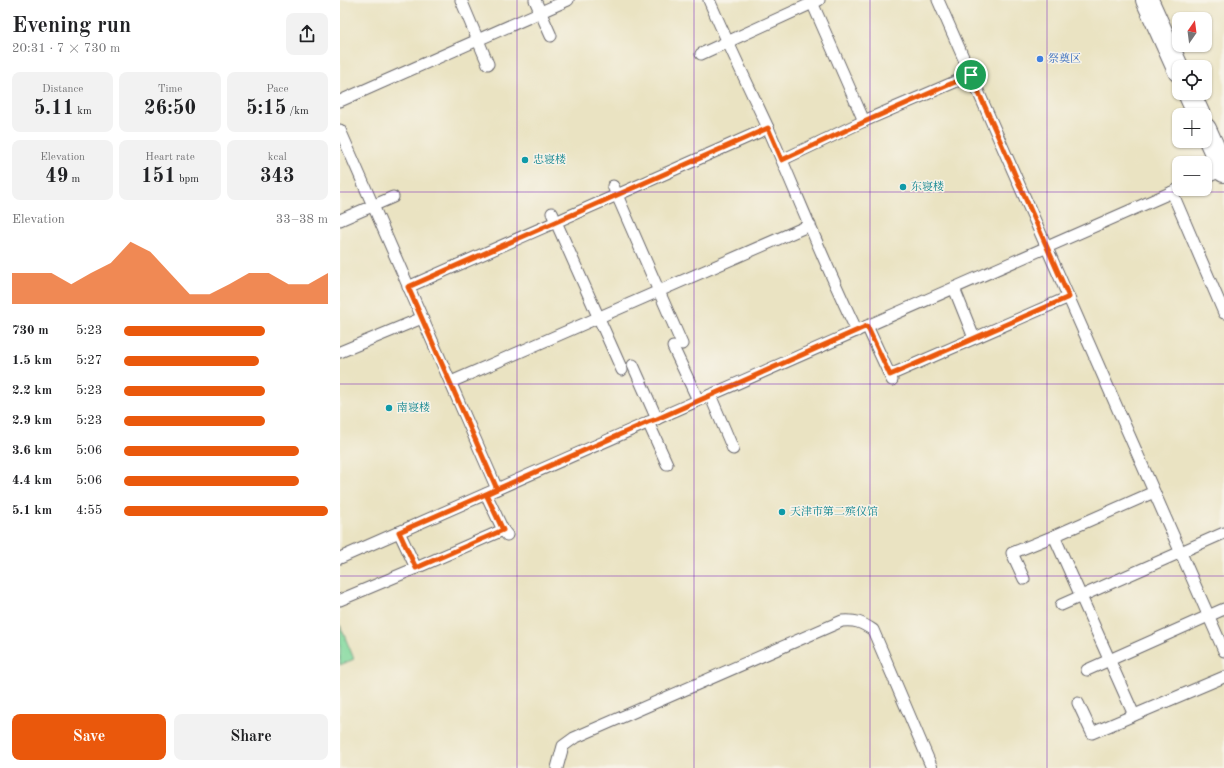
<!DOCTYPE html>
<html lang="en">
<head>
<meta charset="utf-8">
<style>
  :root { --surface:#fff; --page:#f2f2f2; --text:#202124; --muted:#757577; --accent:#ea580c }
  body { margin:0; font-family:"Old Standard TT","Noto Serif SC",serif; background:var(--page); color:var(--text); height:100vh; display:flex; flex-direction:column; font-size:15px; white-space:nowrap }
  * { box-sizing:border-box; margin:0 }
  p { font-size:13px; color:var(--muted) }
  .icon { flex:none; width:22px; height:22px; fill:none; stroke:currentColor; stroke-width:2; stroke-linecap:round; stroke-linejoin:round }
  .map { position:relative; flex:1; overflow:hidden }
  .side { display:flex; flex-direction:column; background:var(--surface); width:340px }
  .side>* { flex:none }
  .needle { width:26px; rotate:14deg }
  .buttons { position:absolute; left:832px; top:12px; display:grid; gap:8px }
  .buttons a { display:grid; place-items:center; width:40px; height:40px; border-radius:8px; background:var(--surface); box-shadow:0 1px 3px #0004; font-size:20px }
  .pin { position:absolute; display:grid; place-items:center; width:34px; height:34px; color:#fff; margin:-17px; border:2px solid #fff; border-radius:50%; box-shadow:0 1px 4px #0007 }
  .round { display:grid; place-items:center; flex:none; width:42px; height:42px; border-radius:8px; background:var(--page) }
  .summary { display:flex; align-items:center; justify-content:space-between; height:68px; padding:0 12px }
  h1 { font-size:22px; font-weight:700; line-height:30px }
  .figures { display:grid; grid-template-columns:repeat(3,1fr); gap:6px; height:68px; padding:4px 12px }
  .figures div { display:grid; align-content:center; border-radius:8px; background:var(--page); text-align:center }
  .figures b { font-size:20px; font-weight:700 }
  .figures small { font-size:11px; font-weight:400 }
  .figures p { font-size:11px }
  .chart { height:112px; padding:8px 12px }
  .chart p { display:flex; justify-content:space-between }
  .chart svg { width:100%; height:72px; margin-top:4px; fill:var(--accent); opacity:.7 }
  .cta { display:flex; gap:8px; margin-top:auto; padding:8px 12px }
  .cta a { flex:1; height:46px; border-radius:8px; background:var(--accent); color:#fff; font-size:16px; font-weight:700; line-height:46px; text-align:center }
  .cta a+a { background:var(--page); color:var(--text) }
  ul { padding:0 12px; list-style:none; font-size:13px }
  li { display:grid; grid-template-columns:64px 48px 1fr; align-items:center; height:30px }
  li i { height:10px; border-radius:5px; background:var(--accent) }
  main { display:flex; flex:1; min-height:0 }
  .map>svg:first-child { display:block }
  .green { fill:#82d99e; stroke:#527e6c }
  .lines { fill:none; stroke-linecap:round; stroke-linejoin:round }
  .service-casing { stroke:#68666a; stroke-width:13 }
  .tertiary-casing { stroke:#68666a; stroke-width:24 }
  .service { stroke:#fff; stroke-width:11 }
  .tertiary { stroke:#fff; stroke-width:22 }
  .route-casing { stroke:#fff; stroke-width:8 }
  .route { stroke:#ea580c; stroke-width:5 }
  .grid { fill:none; stroke:#7b2cbf; stroke-width:1; stroke-opacity:0.55 }
  .shop-dot { fill:#3f7fe0; stroke:#f7f3e8; stroke-width:1.5 }
  .culture-dot { fill:#0f9aa8; stroke:#f7f3e8; stroke-width:1.5 }
  .labels { text-anchor:middle; dominant-baseline:central; stroke-width:3; stroke-linejoin:round; paint-order:stroke }
  .shop-label { font-size:11px; fill:#366cbe; stroke:#f7f3e8; text-anchor:start }
  .culture-label { font-size:11px; fill:#0d838f; stroke:#f7f3e8; text-anchor:start }
</style>
</head>
<body>
<main>
<section class="side">
<div class="summary"><div><h1>Evening run</h1><p>20:31 · 7 × 730 m</p></div><a class="round"><svg class="icon" aria-label="share" viewBox="0 0 24 24"><path d="M12 15V3M7 8l5-5 5 5M5 13v7h14v-7"/></svg></a></div>
<div class="figures">
<div><p>Distance</p><b>5.11<small> km</small></b></div>
<div><p>Time</p><b>26:50</b></div>
<div><p>Pace</p><b>5:15<small> /km</small></b></div>
</div>
<div class="figures">
<div><p>Elevation</p><b>49<small> m</small></b></div>
<div><p>Heart rate</p><b>151<small> bpm</small></b></div>
<div><p>kcal</p><b>343</b></div>
</div>
<div class="chart"><p><span>Elevation</span>33–38 m</p>
<svg viewBox="0 0 160 44" preserveAspectRatio="none"><path d="M0 44V25L10 25L20 25L30 32L40 25L50 19L60 6L70 12L80 25L90 38L100 38L110 32L120 25L130 25L140 32L150 32L160 25V44z"/></svg>
</div>
<ul>
<li><b>730 m</b>5:23<i style="width:69%"></i></li>
<li><b>1.5 km</b>5:27<i style="width:66%"></i></li>
<li><b>2.2 km</b>5:23<i style="width:69%"></i></li>
<li><b>2.9 km</b>5:23<i style="width:69%"></i></li>
<li><b>3.6 km</b>5:06<i style="width:86%"></i></li>
<li><b>4.4 km</b>5:06<i style="width:86%"></i></li>
<li><b>5.1 km</b>4:55<i style="width:100%"></i></li>
</ul>
<div class="cta"><a>Save</a><a>Share</a></div>
</section>
<div class="map">
<svg width="884" height="768" viewBox="0 0 884 768">
  <rect width="100%" height="100%" fill="#f7f3e8"/>
  <filter id="ink" filterUnits="userSpaceOnUse"><feTurbulence type="fractalNoise" baseFrequency=".025" numOctaves="2"/><feDisplacementMap in="SourceGraphic" scale="8" xChannelSelector="R" yChannelSelector="G"/><feConvolveMatrix kernelMatrix="1 2 1 2 8 2 1 2 1" color-interpolation-filters="sRGB"/></filter>
  <filter id="wash" filterUnits="userSpaceOnUse"><feTurbulence type="fractalNoise" baseFrequency=".012" numOctaves="4" result="noise"/><feDisplacementMap in="SourceGraphic" scale="16" xChannelSelector="R" yChannelSelector="G"/><feGaussianBlur stdDeviation="0.9" result="paint"/><feColorMatrix in="noise" values="0 0 0 0 0 0 0 0 0 0 0 0 0 0 0 0 0 1.4 0 .05"/><feComposite in="paint" operator="in"/></filter>
  <g filter="url(#wash)">
    <rect width="100%" height="100%" fill="#eae3c2"/>
    <path class="green" d="M0 625 14 659 0 665Z"/>
  </g>
  <g filter="url(#ink)">
    <g class="lines">
      <defs>
        <g id="service">
          <path d="M121 0 148 64"/>
          <path d="M195 0 211 36"/>
          <path d="M369 0C388 44 409 87 429 130 458 197 485 265 517 331"/>
          <path d="M471 0 524 121"/>
          <path d="M598 0 884 651"/>
          <path d="M361 54 479 0"/>
          <path d="M0 101 228 0"/>
          <path d="M0 130 157 489"/>
          <path d="M442 160 524 121 631 75"/>
          <path d="M865 178 883 170"/>
          <path d="M273 186 342 344"/>
          <path d="M832 192 884 313"/>
          <path d="M212 213 282 370"/>
          <path d="M0 220 53 197"/>
          <path d="M68 287 277 195 428 128"/>
          <path d="M614 288 634 338"/>
          <path d="M527 326 552 380"/>
          <path d="M333 347 358 400"/>
          <path d="M0 352 82 318"/>
          <path d="M293 365 317 419"/>
          <path d="M550 375 729 297"/>
          <path d="M111 382 470 225"/>
          <path d="M370 395 393 449"/>
          <path d="M308 422 327 464"/>
          <path d="M146 494 163 530 167 535"/>
          <path d="M59 532 76 568"/>
          <path d="M714 536 794 715"/>
          <path d="M0 558 839 189"/>
          <path d="M684 579 672 553 714 536 814 492"/>
          <path d="M0 600 76 568 163 530"/>
          <path d="M721 605 884 533"/>
          <path d="M747 670 884 609"/>
          <path d="M738 703 752 733 884 677"/>
          <path d="M217 768 223 746 234 738 502 621C516 620 521 622 533 630L592 768"/>
        </g>
        <g id="tertiary">
          <path d="M807 0 839 71"/>
          <path d="M849 93 859 115"/>
          <path d="M865 129 884 171"/>
        </g>
      </defs>
      <use href="#service" class="service-casing"/>
      <use href="#tertiary" class="tertiary-casing"/>
      <use href="#service" class="service"/>
      <use href="#tertiary" class="tertiary"/>
    </g>
  </g>
  <g class="lines" filter="url(#ink)">
    <defs>
      <path id="route" d="M631 75 524 122 442 160 428 128 277 195 68 287 157 489 146 494 163 530 76 568 59 532 146 494C200 470 254 446 308 422L317 419 527 326 550 375 729 297 631 75"/>
    </defs>
    <use href="#route" class="route-casing"/>
    <use href="#route" class="route"/>
  </g>
  <path class="grid" d="M177 0V768M354 0V768M530 0V768M707 0V768M0 192H884M0 384H884M0 576H884"/>
  <circle class="shop-dot" cx="700" cy="59" r="4"/>
  <g class="culture-dot">
    <circle cx="185" cy="160" r="4"/>
    <circle cx="563" cy="187" r="4"/>
    <circle cx="49" cy="408" r="4"/>
    <circle cx="442" cy="512" r="4"/>
  </g>
  <g class="labels">
    <g class="shop-label">
      <text x="708" y="59">祭奠区</text>
    </g>
    <g class="culture-label">
      <text x="193" y="160">忠寝楼</text>
      <text x="571" y="187">东寝楼</text>
      <text x="57" y="408">南寝楼</text>
      <text x="450" y="512">天津市第二殡仪馆</text>
    </g>
  </g>
</svg>
<div class="buttons">
<a><svg class="needle" viewBox="-14 -14 28 28"><path d="M0-13l5 13h-10z" fill="#e53935"/><path d="M0 13l5-13h-10z" fill="#757577"/></svg></a>
<a><svg class="icon" aria-label="locate" viewBox="0 0 24 24"><circle cx="12" cy="12" r="6"/><path d="M12 2v4M12 18v4M2 12h4M18 12h4"/></svg></a>
<a>+</a>
<a>−</a>
</div>
<div class="pin" style="left:631px;top:75px;background:#1e9e55"><svg class="icon" aria-label="arrive" viewBox="0 0 24 24"><path d="M6 21V4h12l-3 4 3 4H6"/></svg></div>
</div>
</main>
</body>
</html>
